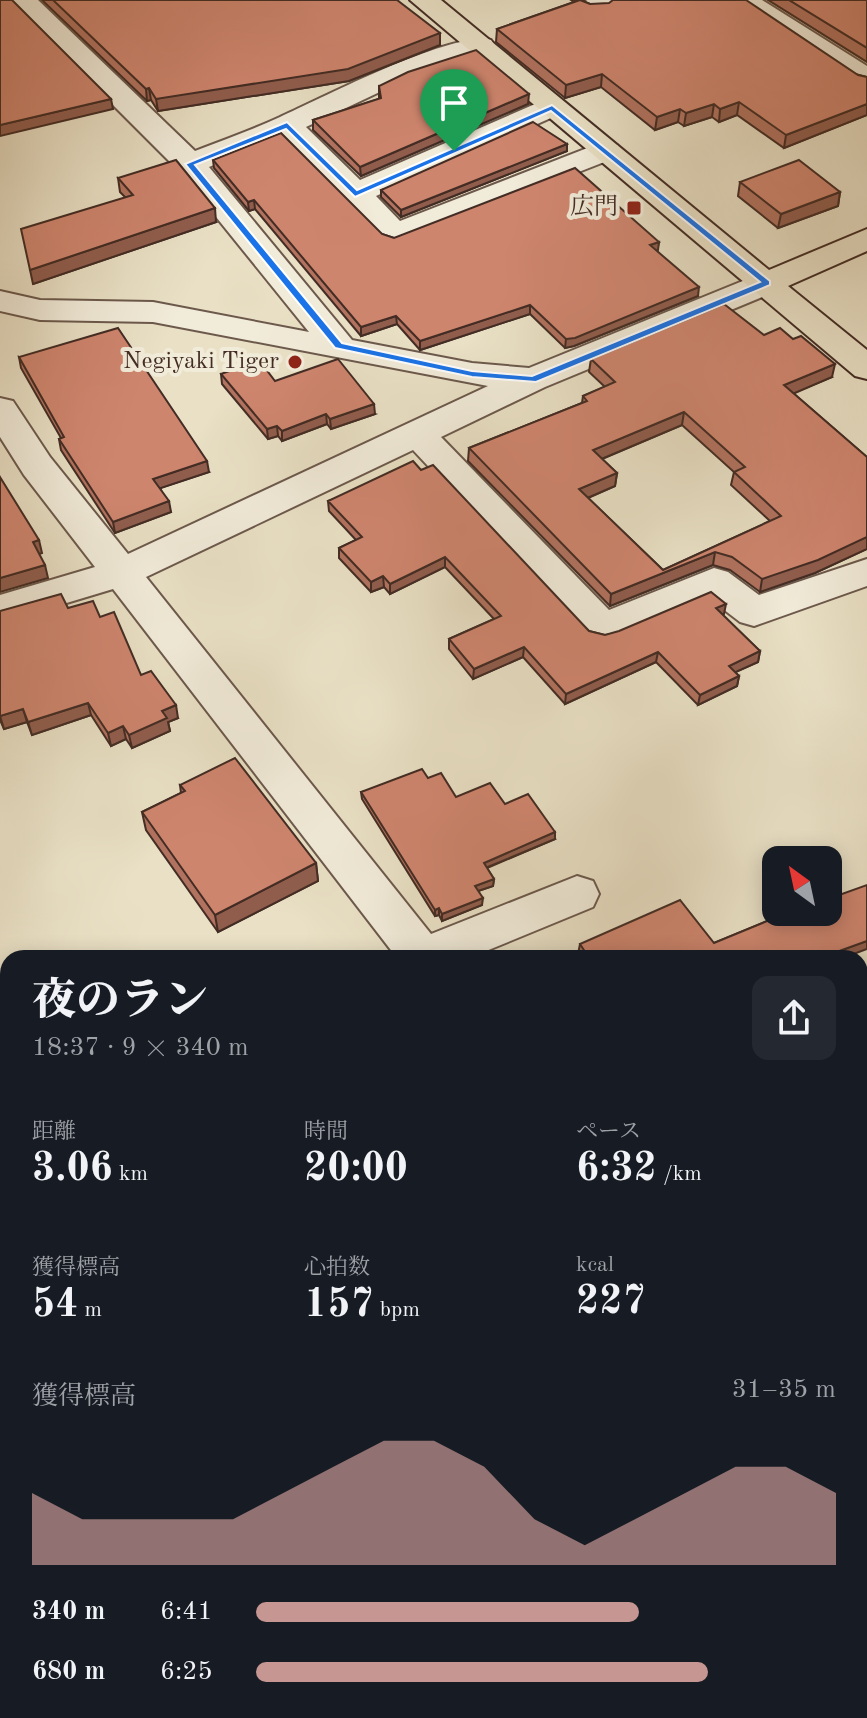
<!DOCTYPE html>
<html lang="ja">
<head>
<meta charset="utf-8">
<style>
  :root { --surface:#171b24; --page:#242831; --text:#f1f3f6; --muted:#9ea1a6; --accent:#c59692 }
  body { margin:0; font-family:"Old Standard TT","Noto Serif JP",serif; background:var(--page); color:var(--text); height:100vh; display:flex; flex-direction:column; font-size:30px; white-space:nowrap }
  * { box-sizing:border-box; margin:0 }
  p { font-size:26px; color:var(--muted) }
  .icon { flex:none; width:44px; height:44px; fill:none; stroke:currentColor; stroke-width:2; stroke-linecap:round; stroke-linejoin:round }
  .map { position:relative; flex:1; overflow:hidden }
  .sheet { position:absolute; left:0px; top:950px; width:868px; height:768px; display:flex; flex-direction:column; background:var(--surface); border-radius:24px 24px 0 0; box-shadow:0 4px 20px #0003 }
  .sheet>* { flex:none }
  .needle { width:52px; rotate:327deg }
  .controls { position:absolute; left:762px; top:846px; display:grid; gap:16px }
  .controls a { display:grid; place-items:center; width:80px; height:80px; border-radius:16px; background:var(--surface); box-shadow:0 4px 20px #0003; font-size:40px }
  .pin { position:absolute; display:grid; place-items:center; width:68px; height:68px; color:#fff; margin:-82px -34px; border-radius:50% 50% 50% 0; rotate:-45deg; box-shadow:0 0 8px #0007 }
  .pin .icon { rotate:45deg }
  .round { display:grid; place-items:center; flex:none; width:84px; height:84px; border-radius:16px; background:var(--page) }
  .overview { display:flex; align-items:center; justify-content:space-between; height:136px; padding:0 32px }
  h1 { font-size:44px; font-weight:800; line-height:60px }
  .stats { display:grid; grid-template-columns:repeat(3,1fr); gap:12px; height:136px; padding:8px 32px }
  .stats div { display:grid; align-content:center }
  .stats b { font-size:40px; font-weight:800 }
  .stats small { font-size:22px; font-weight:400 }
  .stats p { font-size:22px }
  .chart { height:224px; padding:16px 32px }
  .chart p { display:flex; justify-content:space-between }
  .chart svg { width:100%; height:144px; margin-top:8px; fill:var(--accent); opacity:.7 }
  ul { padding:0 32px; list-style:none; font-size:26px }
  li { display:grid; grid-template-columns:128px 96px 1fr; align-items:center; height:60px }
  li i { height:20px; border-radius:10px; background:var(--accent) }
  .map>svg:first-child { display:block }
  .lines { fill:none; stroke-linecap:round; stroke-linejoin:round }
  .minor-casing { stroke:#6c594c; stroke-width:4 }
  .major-casing { stroke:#432c24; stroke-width:4 }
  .minor { fill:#f1ebd9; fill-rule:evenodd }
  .major { fill:#e9e0c5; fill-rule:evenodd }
  .wall { fill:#b1725f; stroke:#432c24; stroke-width:2; fill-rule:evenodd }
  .shaded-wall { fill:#905d4d; stroke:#432c24; stroke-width:2 }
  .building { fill:#ce856e; stroke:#432c24; stroke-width:2; fill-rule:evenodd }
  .route { fill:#1a73e8; stroke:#fff; stroke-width:2; fill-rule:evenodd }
  .poi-dot { fill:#8f2418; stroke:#f1ebd9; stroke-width:3 }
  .labels { text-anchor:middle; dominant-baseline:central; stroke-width:8; stroke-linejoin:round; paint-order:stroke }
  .far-poi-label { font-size:24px; fill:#432c24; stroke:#f1ebd9; text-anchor:end }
</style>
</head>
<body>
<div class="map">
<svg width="867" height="1718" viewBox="0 0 867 1718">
  <rect width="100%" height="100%" fill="#e9e0c5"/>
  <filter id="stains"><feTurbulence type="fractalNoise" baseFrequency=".0025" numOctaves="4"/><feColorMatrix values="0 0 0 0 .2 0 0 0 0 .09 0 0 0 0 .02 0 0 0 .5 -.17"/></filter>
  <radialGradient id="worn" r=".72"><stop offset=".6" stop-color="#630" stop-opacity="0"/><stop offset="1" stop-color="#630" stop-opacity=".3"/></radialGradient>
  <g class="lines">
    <defs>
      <g id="minor">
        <path d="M8 0H38L195 151C223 140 252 130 280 117 320 99 453 30 491 40L495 46 491 52 407 79 306 127 360 180 542 101H562L567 107 562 113 376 196 400 221 595 145H617L621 151 617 157 395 244 384 241 282 138 209 167 352 340 472 363 529 368 755 276 767 273 779 276 784 283 779 290 545 387 441 437 609 610 714 568 728 572 759 595 867 559V586L754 626 740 622 710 599 617 638 603 642 589 638 413 450 146 577 431 934 577 876 593 881 599 894 593 907 469 958H397L113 589 0 623V595L95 567 24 475 0 437V398L13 401 50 457 128 554 488 386 153 322 40 320 0 311V291L40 300 153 302 309 332 179 171Z"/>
        <path d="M627 0C618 12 598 16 584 13L580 7 587 0Z"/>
        <path d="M729 0H762L867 66V88L857 85Z"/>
        <path d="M867 973V1061L860 1059V976Z"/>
        <path d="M8 1095V1141L0 1144V1098Z"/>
        <path d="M860 1435 867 1438V1502L860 1499Z"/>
      </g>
      <path id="major" d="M410 0H441L769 270 867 229V251L788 286 867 350V379L855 376Z"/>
    </defs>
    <use href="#minor" class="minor-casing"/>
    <use href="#major" class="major-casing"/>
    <use href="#minor" class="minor"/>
    <use href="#major" class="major"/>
  </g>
  <g class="wall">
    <path d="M42 0H397L440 45 349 81 158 111 151 100 147 101Z"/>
    <path d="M571 0H584L583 1 590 4 867 77V115L784 148 737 115 719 122 712 117 684 126 678 122 655 130 601 87 565 98 496 42 497 29 574 2Z"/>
    <path d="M768 0H867V62Z"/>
    <path d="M379 86 528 104 361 176 313 130V120L379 99Z"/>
    <path d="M567 144V151L401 217 381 197V190Z"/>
    <path d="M213 160 382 234 394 238 659 242 657 251 698 296 574 346 565 348 530 314 420 350 397 324 361 336 255 209 249 211 214 168Z"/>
    <path d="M118 178 216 222 33 284 125 197 120 192Z"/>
    <path d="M740 182 840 192 838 206 778 228 738 196Z"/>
    <path d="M764 335 832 377 793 393 867 457V549L815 573 760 592 730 570 713 565 610 606 468 461 469 448 582 403 583 396 605 387 589 372 591 359ZM682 425 734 472 731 485 770 521 663 570 588 498 615 486 617 473 602 459Z"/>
    <path d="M19 357 209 472 160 488 171 512 115 533 61 450 59 439 61 438 21 368Z"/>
    <path d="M221 374 275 381 375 414 331 429 327 424 282 441 278 436 268 439 222 384Z"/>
    <path d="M421 470 589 631 605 635 724 614 722 615 760 651 758 662 735 672 739 676 737 686 698 705 656 662 565 704 523 657 473 679 449 649V639L494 619 445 567 390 594 384 587 371 592 339 558V548L356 540 329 511 328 501Z"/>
    <path d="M68 608 100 617 141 675 178 718 168 722 170 731 132 748 126 739 111 746 91 715 32 735 27 722 4 729 0 720V611Z"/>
    <path d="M428 778 456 797 505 804 555 839 487 868 494 879 493 886 478 891 482 905 442 921 439 915 435 916 362 799 361 792Z"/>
    <path d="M180 785 316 863 318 881 218 932 146 830 142 812 181 793Z"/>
    <path d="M789 912 843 958H581L578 954 580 944 714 943Z"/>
    <path d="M860 1029 861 1052 867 1053V1328L860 1311Z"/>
  </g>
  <g class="shaded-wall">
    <path d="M440 33V45L349 81 158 111 156 99Z"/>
    <path d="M602 74 601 87 565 98 566 85Z"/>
    <path d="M149 88 151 100 147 101 146 89Z"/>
    <path d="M529 94 528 104 361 176 360 167Z"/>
    <path d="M111 99 113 109 0 136V125Z"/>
    <path d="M739 102 737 115 719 122 720 109Z"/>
    <path d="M714 104 712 117 684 126 686 113Z"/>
    <path d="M867 104V115L784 148 786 135Z"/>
    <path d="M680 109 678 122 655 130 657 117Z"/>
    <path d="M567 144V151L401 217V210Z"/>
    <path d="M840 192 838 206 778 228 781 214Z"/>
    <path d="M254 200 255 209 249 211 248 202Z"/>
    <path d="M215 208 216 222 33 284 30 270Z"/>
    <path d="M659 242 658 250 649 253 650 245Z"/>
    <path d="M699 287 698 296 574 346 565 348 566 339Z"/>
    <path d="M530 305V314L420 350V341Z"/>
    <path d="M396 316 397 324 361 336V327Z"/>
    <path d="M835 364 832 377 781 399 784 385Z"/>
    <path d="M374 404 375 414 331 429 330 419Z"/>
    <path d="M684 412 682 425 592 463 593 450Z"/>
    <path d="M326 414 327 424 282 441V431Z"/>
    <path d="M277 426 278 436 268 439 267 429Z"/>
    <path d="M207 461 209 472 155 490 153 479Z"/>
    <path d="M617 473 615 486 578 502 579 489Z"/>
    <path d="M169 501 171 512 115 533 113 522Z"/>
    <path d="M867 537V549L815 573 760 592 762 579Z"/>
    <path d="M39 540 42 553 36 555 33 542Z"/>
    <path d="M715 552 713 565 610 606 611 594Z"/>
    <path d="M445 557V567L390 594V584Z"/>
    <path d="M45 565 48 578 0 592V578Z"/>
    <path d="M383 576 384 587 371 592V582Z"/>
    <path d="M726 604 724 614 714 619 716 608Z"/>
    <path d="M524 647 523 657 473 679 474 669Z"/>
    <path d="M760 651 758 662 727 676 729 666Z"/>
    <path d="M658 652 656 662 565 704 566 694Z"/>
    <path d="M739 676 737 686 698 705 700 695Z"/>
    <path d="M88 703 91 715 32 735 28 722Z"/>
    <path d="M176 705 178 718 168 722 170 731 132 748 129 735 162 711Z"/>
    <path d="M23 709 27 722 4 729 0 716Z"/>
    <path d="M123 726 126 739 111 746 108 733Z"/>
    <path d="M555 832V839L483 869 484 863Z"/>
    <path d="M316 863 318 881 218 932 215 915Z"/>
    <path d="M494 879 493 886 475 892V886Z"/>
    <path d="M483 898 482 905 442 921V914Z"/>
    <path d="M439 908V915L435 916V910Z"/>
    <path d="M867 941V949L843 958H820Z"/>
    <path d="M817 953 815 958H802Z"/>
    <path d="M2 1081 7 1092 0 1095V1082Z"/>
    <path d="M8 1204V1217L0 1220V1207Z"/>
  </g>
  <g class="building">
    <path d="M0 0H12L111 99 0 125Z"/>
    <path d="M53 0H397L440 33 348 69 156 99 149 88 146 89Z"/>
    <path d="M580 0 590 4 609 3 613 0H746L858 75 867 77V104L786 135 739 102 720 109 714 104 686 113 680 109 657 117 602 74 566 85 497 29Z"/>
    <path d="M789 0H867V48Z"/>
    <path d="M476 50 529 94 360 167 313 120 381 98 379 86 408 72Z"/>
    <path d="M533 122 567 144 401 210 381 190Z"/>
    <path d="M281 133 382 234 394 238 575 168 659 242 650 245 699 287 575 338 566 339 530 305 420 341 396 316 361 327 254 200 248 202 213 160Z"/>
    <path d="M176 160 215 208 30 270 21 229 133 195 118 178Z"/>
    <path d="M799 160 840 192 781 214 740 182Z"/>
    <path d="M724 304 764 335 780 328 793 339 801 336 835 364 784 385 867 457V537L818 560 762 579 732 557 715 552 611 594 469 448 587 401 583 396 615 382 591 359ZM684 412 745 467 734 472 781 516 663 570 579 489 617 473 593 450Z"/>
    <path d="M118 328 207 461 153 479 169 501 113 522 59 439 64 437 19 357Z"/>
    <path d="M338 359 374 404 330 419 326 414 282 431 277 426 267 429 221 374 259 360 275 381Z"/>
    <path d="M413 461 421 470 433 465 589 631 605 635 619 631 711 592 726 604 716 608 760 651 729 666 739 676 700 695 658 652 566 694 524 647 474 669 449 639 501 616 445 557 390 584 383 576 371 582 339 548 362 537 328 501Z"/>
    <path d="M0 477 39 540 33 542 45 565 0 578Z"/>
    <path d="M61 594 68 608 93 601 100 617 114 612 141 675 151 671 176 705 162 711 167 718 129 735 123 726 108 733 88 703 28 722 23 709 0 716V611Z"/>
    <path d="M235 758 316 863 215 915 142 812 185 791 180 785Z"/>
    <path d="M422 769 428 778 441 773 456 797 490 783 505 804 528 794 555 832 484 863 494 879 475 886 483 898 442 914 439 908 435 910 361 792Z"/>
    <path d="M867 885V941L820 958 817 953 802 958H589L580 944 680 900 714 943 789 912H828V899Z"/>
    <path d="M8 1000V1204L0 1207V1134L6 1130V1084L2 1081 0 1082V1005Z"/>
    <path d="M860 1029 861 1052 867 1053V1311L860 1294Z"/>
  </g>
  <path class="route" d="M552 105 770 281V285L536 382 472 377 335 348 185 164 287 122 357 190ZM551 111 760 282 532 376 472 371 342 343 195 165 286 129 355 197Z"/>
  <g class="poi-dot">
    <rect x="626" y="200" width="16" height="16" rx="4"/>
    <circle cx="295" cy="362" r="8"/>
  </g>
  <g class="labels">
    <g class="far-poi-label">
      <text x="618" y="208">広門</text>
      <text x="279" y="362">Negiyaki Tiger</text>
    </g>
  </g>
  <rect width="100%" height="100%" filter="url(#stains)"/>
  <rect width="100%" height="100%" fill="url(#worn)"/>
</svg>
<div class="controls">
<a><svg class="needle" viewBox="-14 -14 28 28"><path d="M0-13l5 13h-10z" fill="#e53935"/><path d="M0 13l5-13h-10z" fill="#9ea1a6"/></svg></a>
</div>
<div class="pin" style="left:454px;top:151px;background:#1e9e55"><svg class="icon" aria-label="arrive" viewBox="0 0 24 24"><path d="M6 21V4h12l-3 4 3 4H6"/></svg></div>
<section class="sheet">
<div class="overview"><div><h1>夜のラン</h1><p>18:37 · 9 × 340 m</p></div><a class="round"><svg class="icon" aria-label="share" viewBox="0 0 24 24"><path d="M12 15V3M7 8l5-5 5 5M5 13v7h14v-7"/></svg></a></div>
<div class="stats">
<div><p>距離</p><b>3.06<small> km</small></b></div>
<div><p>時間</p><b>20:00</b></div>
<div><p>ペース</p><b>6:32<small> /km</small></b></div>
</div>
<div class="stats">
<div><p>獲得標高</p><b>54<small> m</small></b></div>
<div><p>心拍数</p><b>157<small> bpm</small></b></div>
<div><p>kcal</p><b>227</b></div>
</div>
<div class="chart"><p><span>獲得標高</span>31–35 m</p>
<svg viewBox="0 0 160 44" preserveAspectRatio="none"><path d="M0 44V22L10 30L20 30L30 30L40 30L50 22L60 14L70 6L80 6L90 14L100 30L110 38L120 30L130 22L140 14L150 14L160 22V44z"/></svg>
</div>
<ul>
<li><b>340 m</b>6:41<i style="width:66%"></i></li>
<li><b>680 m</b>6:25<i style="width:78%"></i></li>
</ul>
</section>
</div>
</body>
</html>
